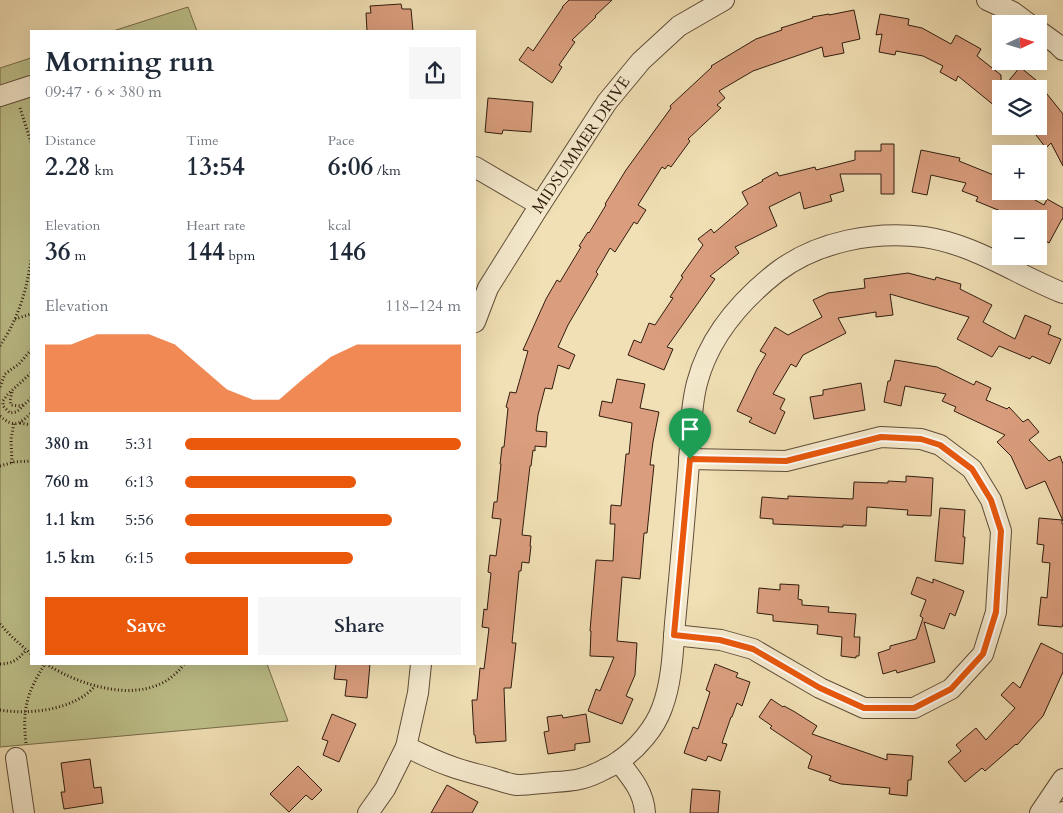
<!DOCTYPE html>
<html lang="en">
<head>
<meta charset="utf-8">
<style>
  :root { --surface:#fff; --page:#f6f6f7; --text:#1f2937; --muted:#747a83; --accent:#ea580c }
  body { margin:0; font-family:Cardo,serif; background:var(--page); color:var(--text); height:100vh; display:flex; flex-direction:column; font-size:19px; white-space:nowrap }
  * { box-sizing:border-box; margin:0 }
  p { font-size:16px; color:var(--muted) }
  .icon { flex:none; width:28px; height:28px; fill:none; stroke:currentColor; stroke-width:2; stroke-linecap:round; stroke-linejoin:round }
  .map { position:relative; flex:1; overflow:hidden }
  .details { position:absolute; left:30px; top:30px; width:446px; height:635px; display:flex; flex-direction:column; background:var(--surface); border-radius:0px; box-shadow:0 5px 20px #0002 }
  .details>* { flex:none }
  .needle { width:32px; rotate:86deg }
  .buttons { position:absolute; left:992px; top:15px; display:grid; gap:10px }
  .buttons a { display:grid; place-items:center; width:55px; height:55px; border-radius:0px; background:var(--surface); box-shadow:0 5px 20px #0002; font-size:25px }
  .pin { position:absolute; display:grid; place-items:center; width:42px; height:42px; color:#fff; margin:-51px -21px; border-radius:50% 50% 50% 0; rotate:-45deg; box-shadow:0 0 5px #0007 }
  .pin .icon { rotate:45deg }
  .round { display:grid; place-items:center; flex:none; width:52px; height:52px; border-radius:0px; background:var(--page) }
  .headline { display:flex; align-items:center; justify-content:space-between; height:85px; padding:0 15px }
  h1 { font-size:28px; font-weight:700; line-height:38px }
  .metrics { display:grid; grid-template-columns:repeat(3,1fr); gap:8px; height:85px; padding:5px 15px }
  .metrics div { display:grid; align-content:center }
  .metrics b { font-size:25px; font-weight:700 }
  .metrics small { font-size:14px; font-weight:400 }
  .metrics p { font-size:14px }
  .chart { height:140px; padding:10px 15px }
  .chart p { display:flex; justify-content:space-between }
  .chart svg { width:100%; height:90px; margin-top:5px; fill:var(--accent); opacity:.7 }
  .action { display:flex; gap:10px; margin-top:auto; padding:10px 15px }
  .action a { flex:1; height:58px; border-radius:0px; background:var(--accent); color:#fff; font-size:20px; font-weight:700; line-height:58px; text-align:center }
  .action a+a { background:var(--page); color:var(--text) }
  ul { padding:0 15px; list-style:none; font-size:16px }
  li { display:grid; grid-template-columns:80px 60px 1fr; align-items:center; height:38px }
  li i { height:12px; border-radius:6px; background:var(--accent) }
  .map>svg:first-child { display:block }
  .green { fill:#bec18b; stroke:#786e4c }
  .building { fill:#da9e7e; stroke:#311c0e }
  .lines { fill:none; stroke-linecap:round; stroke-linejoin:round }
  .minor-casing { stroke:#614d38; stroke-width:22 }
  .path { stroke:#311c0e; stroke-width:3; stroke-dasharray:1 2.5; stroke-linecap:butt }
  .minor { stroke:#f6ebcf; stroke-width:20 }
  .route-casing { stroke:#fff; stroke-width:10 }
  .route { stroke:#ea580c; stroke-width:6 }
  .labels { text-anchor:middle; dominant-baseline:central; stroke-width:4; stroke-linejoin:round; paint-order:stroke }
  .street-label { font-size:16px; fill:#311c0e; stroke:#f6ebcf }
</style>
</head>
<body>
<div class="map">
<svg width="1063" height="813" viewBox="0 0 1063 813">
  <rect width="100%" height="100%" fill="#f1e0b5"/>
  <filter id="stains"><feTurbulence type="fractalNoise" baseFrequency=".004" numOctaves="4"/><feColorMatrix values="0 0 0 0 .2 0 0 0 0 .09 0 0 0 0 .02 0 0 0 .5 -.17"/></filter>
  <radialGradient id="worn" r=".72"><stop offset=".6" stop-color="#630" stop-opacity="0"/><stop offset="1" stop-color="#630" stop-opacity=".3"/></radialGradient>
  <g class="green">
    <path d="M188 7 197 31H113Z"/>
    <path d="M31 58V664H267L288 721 0 747V68Z"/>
  </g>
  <g class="building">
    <path d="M569 0H612L595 16 596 17 572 40 575 42 559 65 562 67 552 83 519 60 528 47 533 51 563 7H562Z"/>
    <path d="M401 4 402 9H411L413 31H367L366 13H371L370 6Z"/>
    <path d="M854 10 860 39 842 43 844 53 824 57 822 47 753 71 719 91 725 98 717 105 721 108 688 139 690 141 671 167 668 165 665 169 662 167 638 205 646 210 637 224 634 222 615 252 610 248 596 272 598 274 568 325 558 347 575 355 569 369 558 365 552 389 545 388 538 415 536 431 547 432 546 447 535 446V451L533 450 531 466H530L522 535 531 536 530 546H531L529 563 522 562 521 571H519L512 643H516L511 688H504L506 741 476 743 475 735H474L472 700H477L480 668 484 669 489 628 482 627 484 609 487 610 491 573 488 572 490 555 496 556 501 519 492 518 494 502H497L501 464H500L502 447H504L508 408 506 407 510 392 516 393 528 351 523 350 546 299 557 280 560 282 581 247 579 246 588 232 589 233 606 205 605 204 626 170 671 108 670 106 712 67 711 66 756 39 782 30 781 28 813 18 812 17 829 14V15Z"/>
    <path d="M880 14 909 19 908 25 922 28 951 44 956 35 981 49 977 56 1001 75V111L958 76 956 81 940 72 943 66 923 56 896 51 895 55 879 52 882 34 876 35Z"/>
    <path d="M1020 67 1047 89H1043L1063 114V166L1051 143 1046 148 1029 126H1039V89H1002Z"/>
    <path d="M488 98 533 102 531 132 503 130 502 134 485 132Z"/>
    <path d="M881 144H894V194H881V174H840L844 191 830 195 832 201 804 209 800 192 769 207 777 226 735 247 739 253 710 276 715 279 667 347 673 349 664 370 628 355 634 340 641 343 649 323 655 325 673 298 670 297 683 277 681 276 703 245 698 239 711 229 714 233 748 204 742 192 763 181 762 180 777 172 779 176 815 167 816 170 855 160V151H881Z"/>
    <path d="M921 150 960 158 959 161 1001 178V191H1019L1044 205 1047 199 1063 208V219H1062L1049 243 1039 237V219H1020L976 201 978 197 962 191 966 183 931 175 927 195 912 192Z"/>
    <path d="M908 273 935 280 936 277 961 284 960 289 992 305 983 322 1015 339 1025 315 1051 326 1048 334 1061 339 1050 364 1032 356 1030 359 999 346 992 357 957 339 969 317 890 294 893 315 876 317V312L838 318 846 333 803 355 796 367 791 364 773 394 785 399 780 409 785 412 775 434 749 422 752 418 737 411 757 369 766 354 760 351 775 327 788 335 822 317 813 300 828 293 865 288 864 279Z"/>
    <path d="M895 360 937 367 974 385 976 381 991 388 986 400 1007 409 1009 407 1023 422 1028 419 1039 432 1029 440 1049 461 1060 456 1063 464V521L1045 481 1026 489 1011 456 997 442 1005 435 954 411 956 407 942 401 946 394 905 386 901 406 884 402 888 381H890Z"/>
    <path d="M617 379 645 384 640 408 659 412 653 442 650 465H654L647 533H644L640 579 622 577 617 641 637 643 635 675 626 696 633 699 622 724 588 711 596 689 600 691 614 657 590 656 591 631H590L596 560 613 561 615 524H610L611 505 621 506 626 454H629L632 423 599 416 602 401 612 403Z"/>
    <path d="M861 383 865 410 814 419 810 397 823 395V390Z"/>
    <path d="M906 476 933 478 931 516 907 515 908 510 867 507 866 526 843 525V527L773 524V519L760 518 762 497 788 499V496L853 499 854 482 888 483V481L906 482Z"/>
    <path d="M940 508 965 510 963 537H965L963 564 935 561Z"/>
    <path d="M1039 518 1062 520V524H1063V624L1062 627 1038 625 1041 597 1047 598 1050 563 1042 562 1044 545 1037 544Z"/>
    <path d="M917 577 933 583V579L964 591 955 616 950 613 944 629 924 622 935 662 897 673 896 670 883 674 878 653 890 649V646L916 639 923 618 920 616 926 600 911 594Z"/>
    <path d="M780 584 799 585 798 599 802 600V605L829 607 828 612 856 614 854 637H860L859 656H856V658L841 656 842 637 817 634 818 625 773 621V615L757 613 759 588 780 590Z"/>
    <path d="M1041 643 1063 654V672L1043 716 1017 745 1016 744 985 771 982 768 965 782 948 762 961 751 956 745 976 728 986 740 1015 708 1001 695 1013 682 1020 688Z"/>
    <path d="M336 664H370L367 698 345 696 347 680 334 679Z"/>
    <path d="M715 664 738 673 736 677 750 682 742 706 737 703 732 717H731L722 743 727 744 721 761 708 756 706 761 684 753 693 727 698 729 710 692 706 690Z"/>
    <path d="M771 699 783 707 784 706 795 712 817 726 812 734 887 760V754L913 756 911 780H908L907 796 889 794 890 788 841 784 829 780 831 776 808 768 812 756 770 728 772 726 759 717Z"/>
    <path d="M332 714 356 724 339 762 323 755 328 741 322 739Z"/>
    <path d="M586 714 590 742 575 744V750L548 754 544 732 549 731 547 717 562 715 563 718Z"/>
    <path d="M90 759 94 788 101 787 103 803 64 809 61 792H65L61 763Z"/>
    <path d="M298 766 322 790 312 800 306 795 289 812 270 794Z"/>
    <path d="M447 785 478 802 472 813H431Z"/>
    <path d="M692 789 720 791 718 813H690Z"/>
  </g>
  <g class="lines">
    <defs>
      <g id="minor">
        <path d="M987 0 1013 12 1029 24"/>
        <path d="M1039 31 1057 44 1063 50"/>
        <path d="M0 96 31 86"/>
        <path d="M475 167 540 205"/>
        <path d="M475 322 488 288 540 205 607 102 641 61 679 26 724 0"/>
        <path d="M674 635 721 640 753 649 820 688 864 708H914L951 689 983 654 996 612 1001 531 991 500 972 469 940 445 921 439 881 437 786 461 689 459"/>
        <path d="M406 747C420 753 435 761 450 766 463 771 477 774 491 778 499 780 508 784 517 785 529 785 542 783 554 782 575 781 587 779 605 769 610 767 615 764 619 761 637 749 655 728 662 708 672 682 673 650 675 623 680 570 685 516 689 463 691 436 690 410 697 383 709 337 740 301 777 272 818 241 874 231 924 237 974 244 1017 275 1063 293"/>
        <path d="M16 758 24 813"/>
        <path d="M619 762C631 777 644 792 645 813"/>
        <path d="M368 813 385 789 406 747 418 693 421 664"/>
        <path d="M1040 813 1063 779"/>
        <path d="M1062 813 1063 812"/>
      </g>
    </defs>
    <use href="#minor" class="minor-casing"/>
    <g class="path">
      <path d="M20 108 31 142"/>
      <path d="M15 319 31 314"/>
      <path d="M0 346C4 339 9 332 12 325 22 305 28 282 31 260"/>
      <path d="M31 373 7 395 3 401V406L10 413 16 412 19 410 31 398"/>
      <path d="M0 387 5 374 19 364 31 350"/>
      <path d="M12 392 10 401 11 405 20 406 25 404"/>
      <path d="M0 416C14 428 19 425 31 413"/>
      <path d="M20 423 31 425"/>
      <path d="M12 463 11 439 14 423"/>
      <path d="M0 466 14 462 31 461"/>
      <path d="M0 624 11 636 31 654"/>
      <path d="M0 664C12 664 19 659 26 650"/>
      <path d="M46 664C84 688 152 709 184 664"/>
      <path d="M0 710C29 715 75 710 95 686"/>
      <path d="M26 743C22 710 27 692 45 664"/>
    </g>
    <use href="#minor" class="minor"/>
  </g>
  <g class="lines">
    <defs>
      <path id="route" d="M881 437 921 439 940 445 972 469 991 500 1001 531 996 612 983 654 951 689 914 708H864L820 688 753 649 720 640 674 635 690 459 786 461Z"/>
    </defs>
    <use href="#route" class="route-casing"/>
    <use href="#route" class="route"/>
  </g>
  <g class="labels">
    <g class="street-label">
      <text transform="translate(581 145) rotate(-56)">MIDSUMMER DRIVE</text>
    </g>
  </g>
  <rect width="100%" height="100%" filter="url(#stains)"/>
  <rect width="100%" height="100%" fill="url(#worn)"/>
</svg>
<div class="buttons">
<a><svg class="needle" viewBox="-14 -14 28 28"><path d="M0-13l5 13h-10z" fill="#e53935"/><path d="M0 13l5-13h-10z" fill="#747a83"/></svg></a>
<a><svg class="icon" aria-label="layers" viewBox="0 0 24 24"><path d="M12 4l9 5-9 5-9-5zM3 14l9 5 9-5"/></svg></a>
<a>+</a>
<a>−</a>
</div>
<div class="pin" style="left:690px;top:459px;background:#1e9e55"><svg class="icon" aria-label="arrive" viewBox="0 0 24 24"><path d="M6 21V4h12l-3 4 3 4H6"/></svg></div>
<section class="details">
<div class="headline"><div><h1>Morning run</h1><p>09:47 · 6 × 380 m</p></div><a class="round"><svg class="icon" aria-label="share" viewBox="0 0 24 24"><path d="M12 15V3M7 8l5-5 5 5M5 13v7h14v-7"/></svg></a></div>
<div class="metrics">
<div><p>Distance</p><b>2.28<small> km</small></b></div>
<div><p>Time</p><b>13:54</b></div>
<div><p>Pace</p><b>6:06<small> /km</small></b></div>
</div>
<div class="metrics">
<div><p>Elevation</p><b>36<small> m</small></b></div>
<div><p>Heart rate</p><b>144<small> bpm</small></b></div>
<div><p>kcal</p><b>146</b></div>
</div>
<div class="chart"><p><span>Elevation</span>118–124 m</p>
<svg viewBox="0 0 160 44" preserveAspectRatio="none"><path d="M0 44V11L10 11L20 6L30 6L40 6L50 11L60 22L70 33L80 38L90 38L100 27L110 17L120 11L130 11L140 11L150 11L160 11V44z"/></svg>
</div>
<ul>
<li><b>380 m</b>5:31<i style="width:100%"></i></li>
<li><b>760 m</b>6:13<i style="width:62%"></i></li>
<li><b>1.1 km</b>5:56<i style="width:75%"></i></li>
<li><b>1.5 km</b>6:15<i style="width:61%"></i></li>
</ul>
<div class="action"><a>Save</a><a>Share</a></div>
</section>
</div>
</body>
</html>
